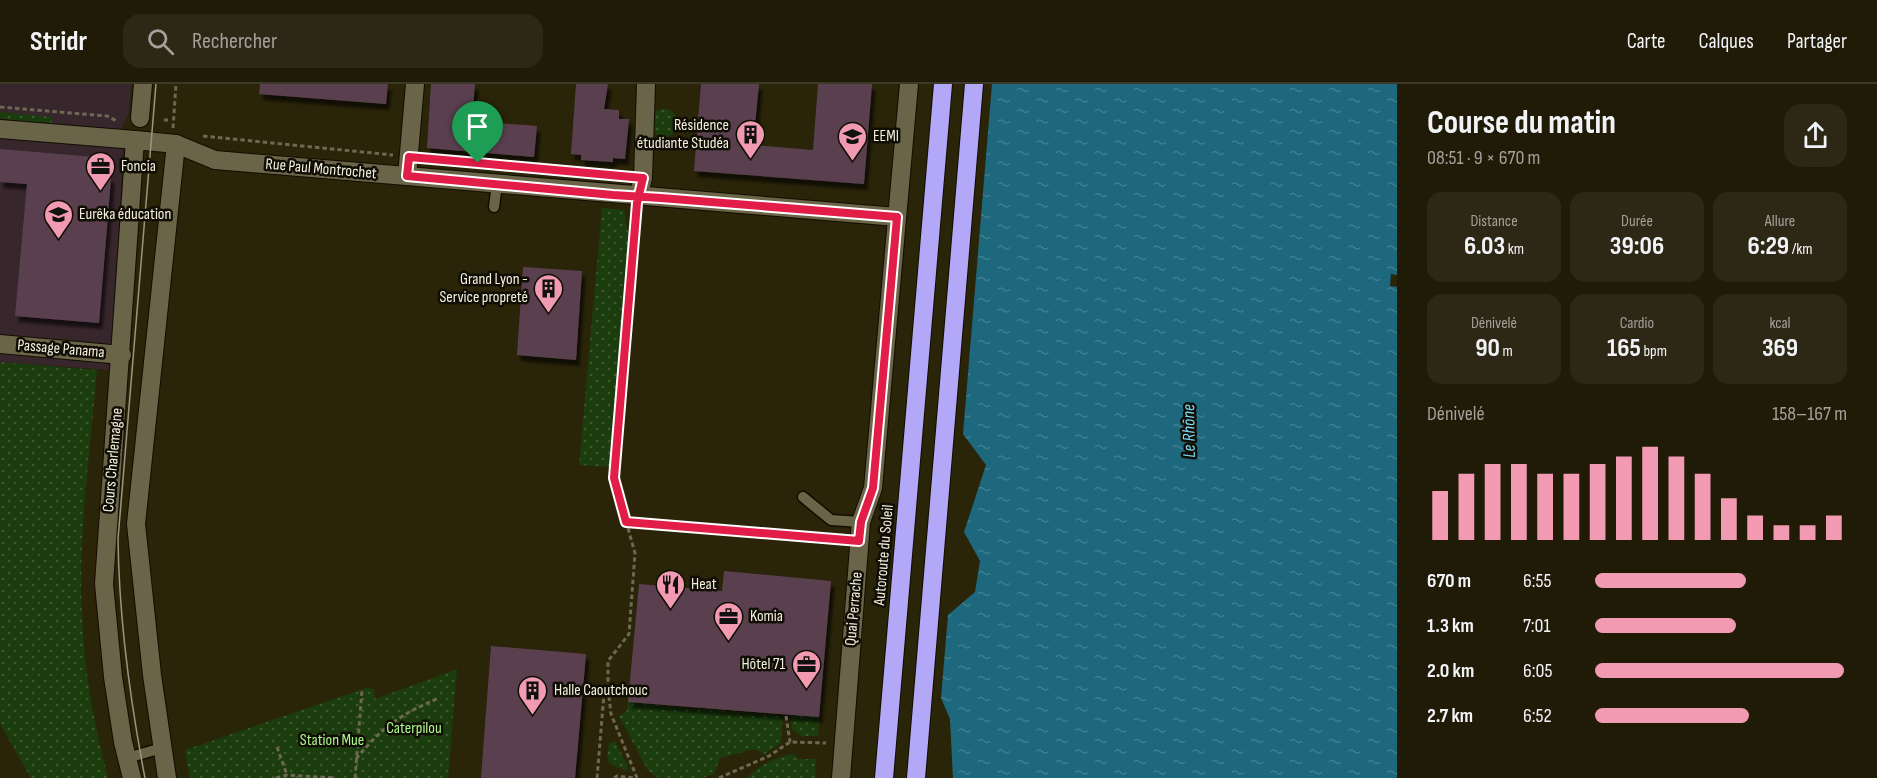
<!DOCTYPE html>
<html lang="fr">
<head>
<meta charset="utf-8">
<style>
  :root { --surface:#201b07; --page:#2d2815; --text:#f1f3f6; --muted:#a2a19b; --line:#3d3928; --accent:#f19ab1 }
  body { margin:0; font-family:"Sofia Sans Condensed",sans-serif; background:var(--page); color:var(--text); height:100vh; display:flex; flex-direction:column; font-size:22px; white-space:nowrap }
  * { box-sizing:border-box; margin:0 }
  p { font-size:20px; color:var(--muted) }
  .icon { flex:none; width:33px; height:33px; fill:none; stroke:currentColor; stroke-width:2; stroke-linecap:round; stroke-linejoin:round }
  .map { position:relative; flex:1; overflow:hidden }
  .drawer { display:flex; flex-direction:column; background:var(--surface); width:480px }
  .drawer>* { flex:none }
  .pin { position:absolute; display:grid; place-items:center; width:51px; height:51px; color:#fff; margin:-62px -26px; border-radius:50% 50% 50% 0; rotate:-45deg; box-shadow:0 0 6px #0007 }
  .pin .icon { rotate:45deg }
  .round { display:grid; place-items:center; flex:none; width:63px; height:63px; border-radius:18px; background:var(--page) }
  .overview { display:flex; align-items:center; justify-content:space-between; height:102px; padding:0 30px }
  h1 { font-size:33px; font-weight:700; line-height:45px }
  .metrics { display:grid; grid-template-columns:repeat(3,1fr); gap:9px; height:102px; padding:6px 30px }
  .metrics div { display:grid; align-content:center; border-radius:15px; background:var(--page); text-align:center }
  .metrics b { font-size:26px; font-weight:700 }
  .metrics small { font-size:16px; font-weight:400 }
  .metrics p { font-size:16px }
  .chart { height:168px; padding:12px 30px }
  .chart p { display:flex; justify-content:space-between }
  .chart svg { width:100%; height:108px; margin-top:6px; stroke:var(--accent); stroke-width:6 }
  ul { padding:0 30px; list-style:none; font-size:20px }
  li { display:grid; grid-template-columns:96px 72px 1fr; align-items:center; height:45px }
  li i { height:15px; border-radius:8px; background:var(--accent) }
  header { display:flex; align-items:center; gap:36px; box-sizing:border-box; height:84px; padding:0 30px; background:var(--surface); border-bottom:2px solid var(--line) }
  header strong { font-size:28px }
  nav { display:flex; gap:33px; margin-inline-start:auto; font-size:21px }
  .search { width:420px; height:54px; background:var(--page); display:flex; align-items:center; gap:15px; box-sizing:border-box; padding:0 21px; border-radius:18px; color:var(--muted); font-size:22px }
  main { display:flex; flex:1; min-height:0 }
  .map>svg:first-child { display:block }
  .commercial { fill:#38262d }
  .grass { fill:url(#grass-dots) }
  .water { fill:url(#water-ripples) }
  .building { fill:#5a4150; filter:url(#shadow) }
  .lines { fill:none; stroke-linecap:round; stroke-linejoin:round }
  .lane-casing { stroke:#130d00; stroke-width:13 }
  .street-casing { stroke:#130d00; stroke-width:20 }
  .secondary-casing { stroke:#130d00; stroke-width:20 }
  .highway-casing { stroke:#130d00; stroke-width:20 }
  .path { stroke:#6d6851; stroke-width:3; stroke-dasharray:4.5 3; stroke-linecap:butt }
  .lane { stroke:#6a6448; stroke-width:10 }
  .street { stroke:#6a6448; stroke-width:18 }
  .secondary { stroke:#6a6448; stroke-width:18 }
  .highway { stroke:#b3a8f7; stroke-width:18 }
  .tram { stroke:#9a9681; stroke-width:1.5 }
  .route-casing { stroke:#fff; stroke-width:12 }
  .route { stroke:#e11d48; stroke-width:8 }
  .labels { text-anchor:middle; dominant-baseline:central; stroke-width:5; stroke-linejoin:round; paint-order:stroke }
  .poi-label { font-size:16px; fill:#f3f0e0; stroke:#100e04; text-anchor:start }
  .street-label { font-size:16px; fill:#f3f0e0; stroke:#100e04 }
  .park-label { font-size:16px; fill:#aaf78c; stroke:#100e04 }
  .water-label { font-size:18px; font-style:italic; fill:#7cd6f4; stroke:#100e04 }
</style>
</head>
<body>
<header>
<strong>Stridr</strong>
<div class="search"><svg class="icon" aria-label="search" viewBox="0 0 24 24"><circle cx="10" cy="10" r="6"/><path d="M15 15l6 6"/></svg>Rechercher</div>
<nav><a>Carte</a><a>Calques</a><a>Partager</a></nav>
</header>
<main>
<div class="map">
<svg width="1397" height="694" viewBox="0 0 1397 694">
  <defs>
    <pattern id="grass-dots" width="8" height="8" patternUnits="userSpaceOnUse" patternTransform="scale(1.5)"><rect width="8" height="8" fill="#1b3c0c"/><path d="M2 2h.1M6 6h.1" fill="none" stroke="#3d582f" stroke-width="1.8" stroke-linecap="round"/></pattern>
    <pattern id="water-ripples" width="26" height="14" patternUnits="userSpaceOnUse" patternTransform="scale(1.5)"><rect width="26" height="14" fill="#1e687d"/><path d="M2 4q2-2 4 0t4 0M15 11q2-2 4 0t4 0" fill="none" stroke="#3f7e8f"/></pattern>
    <filter id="shadow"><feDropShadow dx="3.5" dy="6" stdDeviation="1.5" flood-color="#0009"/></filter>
  </defs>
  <rect width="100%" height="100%" fill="#2a2409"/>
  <path class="commercial" d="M0 0H131L129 29 119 49 123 65 112 286 0 278Z"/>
  <g class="grass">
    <circle cx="664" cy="39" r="14"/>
    <path d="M0 28 53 33 52 39 0 35Z"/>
    <path d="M602 124 624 126 629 155 611 383 579 381Z"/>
    <path d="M0 278 97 286C90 367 78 450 82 532 84 586 94 641 108 694H31L0 640Z"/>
    <path d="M457 585 448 694H190L185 666 366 604 374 605 375 615Z"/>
    <path d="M628 618 783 632 781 659 765 670 754 665 720 674 714 690 702 694H659L648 687 619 632 627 627Z"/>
    <path d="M790 631 819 633 818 652H801L792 645Z"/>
    <path d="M615 657 628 682 626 687 610 680 607 673 609 659Z"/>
    <path d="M794 670 798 675H816L815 694H747C758 681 778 672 794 670Z"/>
  </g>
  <path class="water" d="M992 0H1397V191L1391 190 1390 202 1397 203V694H953L950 635 941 614 948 531 975 508 980 477 964 448 986 381 963 350Z"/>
  <g class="building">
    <path d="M260 0H388L386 20 259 10Z"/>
    <path d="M431 0H475L472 37 537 42 534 73 427 64Z"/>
    <path d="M576 0H608L604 25 619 26V35H629L625 75 613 74V78L581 76V71L571 70Z"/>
    <path d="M701 0H759L753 61 813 66 818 0H872L864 100 694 87Z"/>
    <path d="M0 65 94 73 111 95 99 239 15 232 27 100 0 98Z"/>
    <path d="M523 183 582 187 576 276 517 271Z"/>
    <path d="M724 487 831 497 819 633 628 618 639 500 722 507Z"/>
    <path d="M491 562 586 570 575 694H481Z"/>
  </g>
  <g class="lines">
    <defs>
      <g id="lane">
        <path d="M494 123 497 100"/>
        <path d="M803 413 831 436 861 438"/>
        <path d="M127 674 162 664"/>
      </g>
      <g id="street">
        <path d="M140 34 143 0"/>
        <path d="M0 45 135 56"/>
        <path d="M407 92 415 0"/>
        <path d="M638 113 643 94 646 0"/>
        <path d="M0 260 122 271"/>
      </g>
      <g id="secondary">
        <path d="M132 694 123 658 113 593 104 500 135 56 176 60 215 76 897 133"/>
        <path d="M167 694 152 591 136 440 176 60"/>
        <path d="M841 694 861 438 873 404 909 0"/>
      </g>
      <g id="highway">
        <path d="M884 694 943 0"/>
        <path d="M916 694 974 0"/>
      </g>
    </defs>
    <use href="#lane" class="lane-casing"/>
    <use href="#street" class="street-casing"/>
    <use href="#secondary" class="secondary-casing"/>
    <use href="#highway" class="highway-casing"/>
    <g class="path">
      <path d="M0 23 107 32 117 37"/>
      <path d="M164 36H168"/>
      <path d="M173 44 176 0"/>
      <path d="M203 52 393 71"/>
      <path d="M423 74 468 78"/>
      <path d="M626 438 843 456"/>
      <path d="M608 605 611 630 637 694"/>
      <path d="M786 632 790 658"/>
      <path d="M277 663 287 691"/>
      <path d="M356 675C382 643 401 630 439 614"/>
      <path d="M276 694 287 691 335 694"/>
      <path d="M355 694 362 606"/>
      <path d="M597 694 604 610 608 603V577L629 550 635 469 614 395 636 129"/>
      <path d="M614 694 617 692 635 694"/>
      <path d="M719 694 769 672 790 658 826 659"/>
    </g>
    <use href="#lane" class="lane"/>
    <use href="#street" class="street"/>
    <use href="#secondary" class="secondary"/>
    <use href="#highway" class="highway"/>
    <path class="tram" d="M145 694C130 616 119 534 118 455L156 0"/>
  </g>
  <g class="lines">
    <defs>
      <path id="route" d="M478 79 643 94 637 119 614 394 626 438 859 457 861 438 873 404 897 133 661 114 613 111 407 92 409 73 478 79"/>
    </defs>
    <use href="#route" class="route-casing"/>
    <use href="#route" class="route"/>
  </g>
  <defs>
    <symbol id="building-pin" viewBox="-11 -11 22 30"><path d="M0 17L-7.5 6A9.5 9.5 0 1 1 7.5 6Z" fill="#f19ab1" stroke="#100e04"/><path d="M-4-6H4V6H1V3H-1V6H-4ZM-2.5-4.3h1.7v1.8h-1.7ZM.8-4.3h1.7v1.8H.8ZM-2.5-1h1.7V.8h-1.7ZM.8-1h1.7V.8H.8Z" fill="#111"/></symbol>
    <symbol id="university-pin" viewBox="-11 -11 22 30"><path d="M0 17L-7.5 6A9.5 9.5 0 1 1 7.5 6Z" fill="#f19ab1" stroke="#100e04"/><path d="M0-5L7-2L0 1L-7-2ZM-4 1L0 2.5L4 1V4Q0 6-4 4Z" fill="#111"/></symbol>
    <symbol id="office-pin" viewBox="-11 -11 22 30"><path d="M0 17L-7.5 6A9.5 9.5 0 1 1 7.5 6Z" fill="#f19ab1" stroke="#100e04"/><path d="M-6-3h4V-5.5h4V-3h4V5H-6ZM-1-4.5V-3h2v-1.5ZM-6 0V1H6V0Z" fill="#111"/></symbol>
    <symbol id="restaurant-pin" viewBox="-11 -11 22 30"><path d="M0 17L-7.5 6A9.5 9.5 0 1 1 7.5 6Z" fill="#f19ab1" stroke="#100e04"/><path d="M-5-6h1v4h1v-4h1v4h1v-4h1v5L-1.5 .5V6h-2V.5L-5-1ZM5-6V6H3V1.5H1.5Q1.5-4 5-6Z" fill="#111"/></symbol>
  </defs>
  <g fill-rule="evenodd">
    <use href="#building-pin" x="734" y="34" width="33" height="45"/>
    <use href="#university-pin" x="836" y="36" width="33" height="45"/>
    <use href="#office-pin" x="84" y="66" width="33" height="45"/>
    <use href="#university-pin" x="42" y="114" width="33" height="45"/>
    <use href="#building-pin" x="532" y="188" width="33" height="45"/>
    <use href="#restaurant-pin" x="654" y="484" width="33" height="45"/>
    <use href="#office-pin" x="712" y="516" width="33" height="45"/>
    <use href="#office-pin" x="790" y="564" width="33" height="45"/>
    <use href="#building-pin" x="516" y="590" width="33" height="45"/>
  </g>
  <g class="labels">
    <g class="poi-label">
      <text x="729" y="41" text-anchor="end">Résidence<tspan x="729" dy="18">étudiante Studéa</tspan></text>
      <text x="873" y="52">EEMI</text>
      <text x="121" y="82">Foncia</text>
      <text x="79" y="130">Eurêka éducation</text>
      <text x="528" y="195" text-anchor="end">Grand Lyon -<tspan x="528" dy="18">Service propreté</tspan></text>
      <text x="691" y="500">Heat</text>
      <text x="750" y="532">Komia</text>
      <text x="785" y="580" text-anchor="end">Hôtel 71</text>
      <text x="554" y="606">Halle Caoutchouc</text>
    </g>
    <g class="street-label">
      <text transform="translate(321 85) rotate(5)">Rue Paul Montrochet</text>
      <text transform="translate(61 265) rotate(5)">Passage Panama</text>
      <text transform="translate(113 376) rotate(-85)">Cours Charlemagne</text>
      <text transform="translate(884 471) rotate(-85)">Autoroute du Soleil</text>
      <text transform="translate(854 525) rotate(-85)">Quai Perrache</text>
    </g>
    <g class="park-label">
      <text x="414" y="644">Caterpilou</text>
      <text x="332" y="656">Station Mue</text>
    </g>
    <g class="water-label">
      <text transform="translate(1189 347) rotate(-91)">Le Rhône</text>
    </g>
  </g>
</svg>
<div class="pin" style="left:478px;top:79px;background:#1e9e55"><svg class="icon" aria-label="arrive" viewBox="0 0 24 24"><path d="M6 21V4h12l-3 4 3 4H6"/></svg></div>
</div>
<section class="drawer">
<div class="overview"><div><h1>Course du matin</h1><p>08:51 · 9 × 670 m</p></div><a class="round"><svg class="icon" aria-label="share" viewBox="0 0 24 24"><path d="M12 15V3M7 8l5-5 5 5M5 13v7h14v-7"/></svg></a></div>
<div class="metrics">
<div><p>Distance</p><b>6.03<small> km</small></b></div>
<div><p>Durée</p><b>39:06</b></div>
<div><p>Allure</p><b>6:29<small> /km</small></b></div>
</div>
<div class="metrics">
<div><p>Dénivelé</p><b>90<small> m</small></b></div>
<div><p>Cardio</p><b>165<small> bpm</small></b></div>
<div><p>kcal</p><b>369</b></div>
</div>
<div class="chart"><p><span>Dénivelé</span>158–167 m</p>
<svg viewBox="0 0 160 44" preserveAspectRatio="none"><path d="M5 44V24M15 44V17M25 44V13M35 44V13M45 44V17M55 44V17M65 44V13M75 44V10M85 44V6M95 44V10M105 44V17M115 44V27M125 44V34M135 44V38M145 44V38M155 44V34"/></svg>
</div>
<ul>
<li><b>670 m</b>6:55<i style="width:60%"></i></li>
<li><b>1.3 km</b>7:01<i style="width:56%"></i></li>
<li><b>2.0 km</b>6:05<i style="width:99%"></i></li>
<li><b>2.7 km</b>6:52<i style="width:61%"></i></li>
</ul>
</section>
</main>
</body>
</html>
